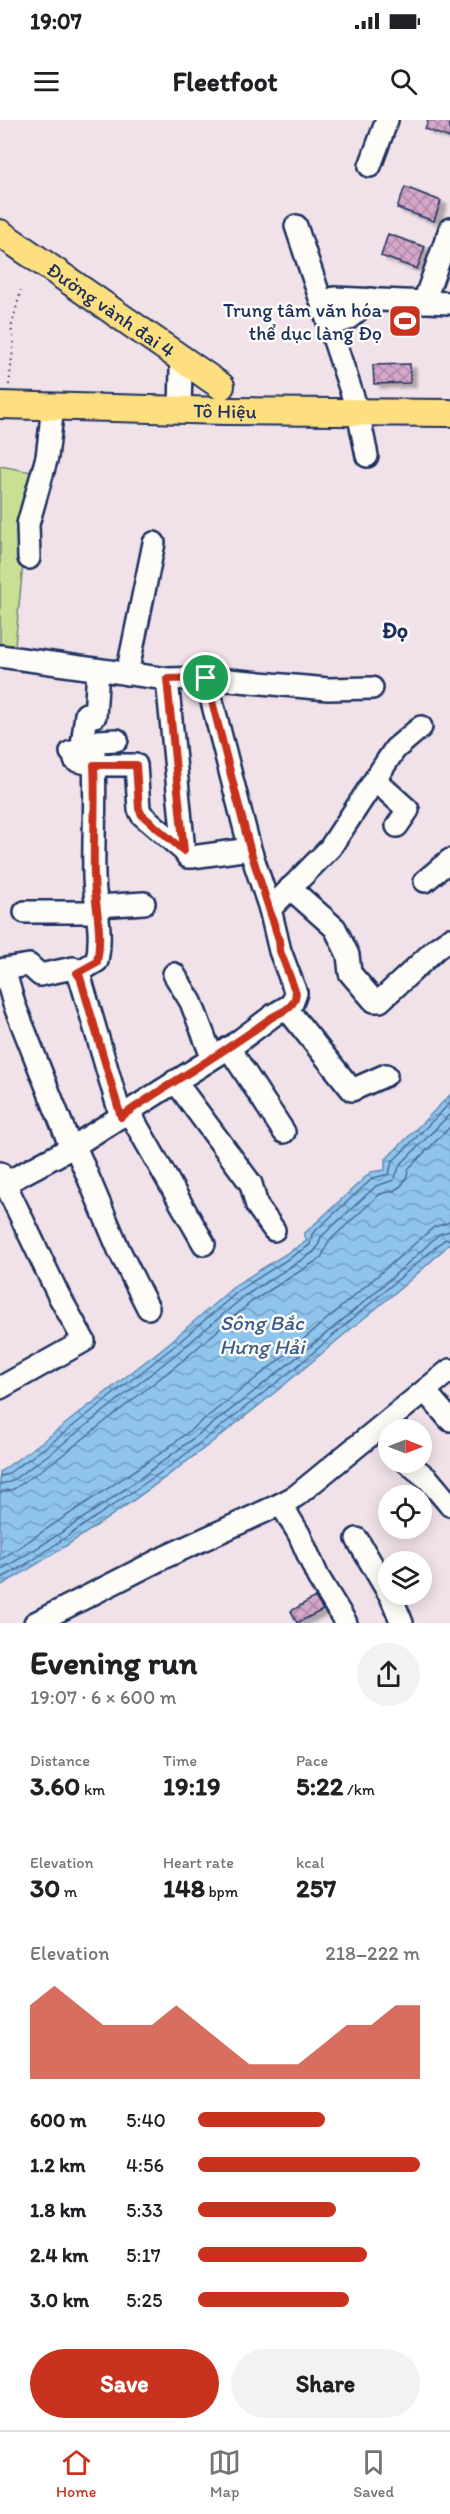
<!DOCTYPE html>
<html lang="en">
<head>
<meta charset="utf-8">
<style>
  :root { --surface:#fff; --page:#f2f2f2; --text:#202124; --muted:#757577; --line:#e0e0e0; --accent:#c8321e }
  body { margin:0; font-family:Itim,sans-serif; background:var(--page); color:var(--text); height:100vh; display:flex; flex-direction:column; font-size:22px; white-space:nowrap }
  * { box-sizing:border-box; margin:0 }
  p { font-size:20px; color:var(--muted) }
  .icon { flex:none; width:33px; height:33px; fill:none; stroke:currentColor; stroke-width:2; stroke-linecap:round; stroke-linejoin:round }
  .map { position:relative; height:1503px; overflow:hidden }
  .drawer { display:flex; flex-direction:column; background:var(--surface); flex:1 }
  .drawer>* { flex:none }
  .needle { width:39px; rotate:90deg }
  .controls { position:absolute; left:378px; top:1299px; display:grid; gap:12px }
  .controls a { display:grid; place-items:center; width:54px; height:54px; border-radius:50%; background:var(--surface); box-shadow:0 3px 15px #0003; font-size:30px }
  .pin { position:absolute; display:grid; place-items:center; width:51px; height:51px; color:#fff; margin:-26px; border:3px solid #fff; border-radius:50%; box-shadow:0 2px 6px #0007 }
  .round { display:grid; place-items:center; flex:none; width:63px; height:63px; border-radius:32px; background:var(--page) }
  .headline { display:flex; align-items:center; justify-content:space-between; height:102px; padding:0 30px }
  h1 { font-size:33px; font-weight:700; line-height:45px }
  .metrics { display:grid; grid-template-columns:repeat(3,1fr); gap:9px; height:102px; padding:6px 30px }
  .metrics div { display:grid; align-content:center }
  .metrics b { font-size:26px; font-weight:700 }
  .metrics small { font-size:16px; font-weight:400 }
  .metrics p { font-size:16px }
  .chart { height:168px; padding:12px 30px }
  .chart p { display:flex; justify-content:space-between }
  .chart svg { width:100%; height:108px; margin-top:6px; fill:var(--accent); opacity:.7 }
  .action { display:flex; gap:12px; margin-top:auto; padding:12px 30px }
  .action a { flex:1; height:69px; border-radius:36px; background:var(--accent); color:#fff; font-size:24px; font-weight:700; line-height:69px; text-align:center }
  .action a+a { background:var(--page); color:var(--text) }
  ul { padding:0 30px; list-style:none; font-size:20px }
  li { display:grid; grid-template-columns:96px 72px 1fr; align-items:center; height:45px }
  li i { height:15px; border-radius:8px; background:var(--accent) }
  .status { display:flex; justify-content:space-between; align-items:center; height:42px; padding:0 30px; background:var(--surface); direction:ltr }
  .status svg { height:16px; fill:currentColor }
  header { display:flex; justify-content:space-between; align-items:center; height:78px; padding:0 30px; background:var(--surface); font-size:27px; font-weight:700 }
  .menu { display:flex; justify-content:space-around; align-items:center; height:84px; border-top:2px solid var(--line); background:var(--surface); font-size:16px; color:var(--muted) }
  .menu a { display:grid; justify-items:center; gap:3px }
  .menu .current { color:var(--accent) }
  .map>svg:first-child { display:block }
  .pitch { fill:#c9df94; stroke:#728779; stroke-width:1.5 }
  .water { fill:url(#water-waves); stroke:#6189b4; stroke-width:1.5 }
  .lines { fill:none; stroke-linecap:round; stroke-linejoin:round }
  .shore { stroke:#496b97; stroke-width:1.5 }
  .building { fill:url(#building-cross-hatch); stroke:#1b2f5e; stroke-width:1.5; filter:url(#shadow) }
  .minor-casing { stroke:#1b2f5e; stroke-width:26 }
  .major-casing { stroke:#1b2f5e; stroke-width:30 }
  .path { stroke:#1b2f5e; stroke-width:2; stroke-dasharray:1.5 4.5; stroke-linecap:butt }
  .minor { stroke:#fdfcf7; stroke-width:21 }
  .major { stroke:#fedf80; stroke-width:26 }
  .route-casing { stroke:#fff; stroke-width:12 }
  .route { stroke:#c8321e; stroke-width:8 }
  .labels { text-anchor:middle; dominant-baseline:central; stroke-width:5; stroke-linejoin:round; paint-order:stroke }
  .street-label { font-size:20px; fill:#1b2f5e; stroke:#fdfcf7 }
  .poi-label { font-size:20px; fill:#1b2f5e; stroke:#fdfcf7; text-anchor:end }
  .water-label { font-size:21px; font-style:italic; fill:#3e5c89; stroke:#fdfcf7 }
  .quarter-label { font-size:22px; font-weight:bold; fill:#1b2f5e; stroke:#fdfcf7 }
</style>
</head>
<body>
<div class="status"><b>19:07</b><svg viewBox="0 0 49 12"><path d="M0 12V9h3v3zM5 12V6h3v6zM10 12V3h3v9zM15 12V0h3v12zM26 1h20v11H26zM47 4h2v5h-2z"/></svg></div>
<header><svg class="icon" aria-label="menu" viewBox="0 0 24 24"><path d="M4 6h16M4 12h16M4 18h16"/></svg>Fleetfoot<svg class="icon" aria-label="search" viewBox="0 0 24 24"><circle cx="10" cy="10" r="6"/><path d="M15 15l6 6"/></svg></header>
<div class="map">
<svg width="450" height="1503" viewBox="0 0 450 1503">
  <defs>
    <pattern id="water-waves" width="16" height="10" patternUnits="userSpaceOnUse" patternTransform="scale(1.5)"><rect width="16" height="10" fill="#8fc5ed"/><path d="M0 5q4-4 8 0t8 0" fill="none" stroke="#74a0c3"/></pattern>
    <pattern id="building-cross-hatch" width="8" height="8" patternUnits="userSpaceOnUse" patternTransform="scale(1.5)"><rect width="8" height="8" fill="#d6a7c8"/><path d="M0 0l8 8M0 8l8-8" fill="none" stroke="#ad88a6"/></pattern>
    <filter id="shadow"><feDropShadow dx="6" dy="4" stdDeviation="1.5" flood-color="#0004"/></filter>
  </defs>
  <rect width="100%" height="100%" fill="#f1e2e9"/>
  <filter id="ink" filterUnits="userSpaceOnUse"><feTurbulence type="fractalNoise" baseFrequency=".0167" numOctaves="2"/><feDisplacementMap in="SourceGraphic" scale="12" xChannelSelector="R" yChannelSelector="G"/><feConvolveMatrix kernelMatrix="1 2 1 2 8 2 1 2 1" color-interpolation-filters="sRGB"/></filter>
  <g filter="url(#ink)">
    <path class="pitch" d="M0 346 32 352 15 526 0 524Z"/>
    <path class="water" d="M450 975V1123C417 1157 377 1187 340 1218 236 1307 119 1398 0 1466V1352L46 1319 168 1224 237 1164 307 1121 304 1114 371 1052 385 1050V1040Z"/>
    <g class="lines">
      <g class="shore">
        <path d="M0 1356 6 1355 50 1324 172 1228 241 1169 310 1125 312 1114 373 1058 389 1054 392 1042 450 983"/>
        <path d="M0 1364 10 1362 55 1330 176 1234 246 1175 314 1132 318 1126 321 1117 376 1066 394 1060 400 1045 450 994"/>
        <path d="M0 1373 14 1369 60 1337 182 1241 251 1182 321 1138 329 1121 380 1074 393 1071 401 1066 406 1058 409 1048 450 1007"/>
        <path d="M0 1440 164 1331 284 1236 434 1107 450 1102"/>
        <path d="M0 1450C85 1402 164 1341 242 1281 309 1228 377 1174 439 1114L450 1111"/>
        <path d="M0 1459 30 1442 173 1344 294 1249 444 1120 450 1119"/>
      </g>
    </g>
    <g class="building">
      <path d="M428 0H450V18L425 9Z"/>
      <path d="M405 67 441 81 434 101 397 88Z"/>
      <path d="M388 114 425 127 417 149 381 136Z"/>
      <path d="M410 244V263L374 264 373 245Z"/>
      <path d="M315 1477 323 1490 297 1503 291 1491Z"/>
    </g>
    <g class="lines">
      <defs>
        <g id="minor">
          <path d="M370 46 387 0"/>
          <path d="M296 106 358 292 367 336"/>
          <path d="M334 178 450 183"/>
          <path d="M424 182 450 109"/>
          <path d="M330 205 348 199 371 179"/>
          <path d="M179 237 181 248 180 290"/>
          <path d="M29 438 28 404 47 337 53 287"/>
          <path d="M0 536 167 559 206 558 328 569 372 568"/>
          <path d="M127 554 154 423"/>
          <path d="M206 558 250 729 270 789"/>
          <path d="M167 559 184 731 188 737H192L250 729"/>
          <path d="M117 620 98 621 94 625V645H136L139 689 142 695 184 731"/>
          <path d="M71 632 81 633 86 594 95 596 98 550"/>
          <path d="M75 640 94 645C96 682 93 720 94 757 95 788 103 811 97 841L77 853"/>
          <path d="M376 661 408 690 397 706"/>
          <path d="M425 761 450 740"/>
          <path d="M290 768 335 808 348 835 350 853 374 881H380L437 828 450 819"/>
          <path d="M98 786 144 783"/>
          <path d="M25 792H99"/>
          <path d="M174 854 191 882 212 937"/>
          <path d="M287 889 352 970 386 955"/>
          <path d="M229 928 284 1012"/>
          <path d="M175 961 251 1064 257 1086 274 1110"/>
          <path d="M129 992 204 1124"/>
          <path d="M75 1026 119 1130 148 1188"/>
          <path d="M71 1028 14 884 4 849 29 845 40 855 73 848 80 857 121 997"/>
          <path d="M0 1066 71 1028 235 924 275 894 292 884 296 873 280 831 270 789 330 728 395 629 421 607"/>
          <path d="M0 1268 84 1221 58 1174 0 1053"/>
          <path d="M425 1271 450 1300"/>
          <path d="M407 1342 428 1359 450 1385"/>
          <path d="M281 1384 299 1414 318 1457 346 1503"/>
          <path d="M357 1419 388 1472"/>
          <path d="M390 1474 402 1503"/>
          <path d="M35 1503 165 1437 281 1384 296 1376 450 1250"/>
        </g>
        <g id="major">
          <path id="s1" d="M0 113 221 266"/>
          <path id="s2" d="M0 285 225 291 450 293"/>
        </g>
      </defs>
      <use href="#minor" class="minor-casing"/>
      <use href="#major" class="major-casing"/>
      <path class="path" d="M9 265 14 220 11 208 21 170"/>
      <use href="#minor" class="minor"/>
      <use href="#major" class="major"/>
    </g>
  </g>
  <g class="lines" filter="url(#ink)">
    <defs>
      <path id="route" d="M206 558 250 729 279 820 280 831 296 873C295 878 295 882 291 885 286 892 275 894 268 900 221 935 169 963 121 997L80 857 77 853 97 842C103 811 95 788 94 757 93 720 96 682 94 645H136L139 689 142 695 184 731 167 559Z"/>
    </defs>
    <use href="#route" class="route-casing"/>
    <use href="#route" class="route"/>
  </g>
  <defs>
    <symbol id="stadium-square" viewBox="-11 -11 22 22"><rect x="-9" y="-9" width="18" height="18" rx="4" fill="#c8321e" stroke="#fdfcf7"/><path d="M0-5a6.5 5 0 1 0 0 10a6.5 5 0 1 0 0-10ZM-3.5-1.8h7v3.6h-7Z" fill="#fff"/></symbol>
  </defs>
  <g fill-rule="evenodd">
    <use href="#stadium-square" x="386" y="182" width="38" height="38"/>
  </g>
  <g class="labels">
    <g class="street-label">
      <text stroke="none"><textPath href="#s1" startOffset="135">Đường vành đai 4</textPath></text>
      <text stroke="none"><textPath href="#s2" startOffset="225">Tô Hiệu</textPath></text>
    </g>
    <g class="poi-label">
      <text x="382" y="190">Trung tâm văn hóa<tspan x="382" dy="23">thể dục làng Đọ</tspan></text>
    </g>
    <g class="water-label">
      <text x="262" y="1202">Sông Bắc<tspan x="262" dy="24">Hưng Hải</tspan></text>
    </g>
    <g class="quarter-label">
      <text x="395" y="510">Đọ</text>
    </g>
  </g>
</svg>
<div class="controls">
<a><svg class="needle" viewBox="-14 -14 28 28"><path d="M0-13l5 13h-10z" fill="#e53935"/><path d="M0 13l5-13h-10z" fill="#757577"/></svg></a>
<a><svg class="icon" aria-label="locate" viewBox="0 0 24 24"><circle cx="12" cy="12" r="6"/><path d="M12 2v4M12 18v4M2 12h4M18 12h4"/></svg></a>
<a><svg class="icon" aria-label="layers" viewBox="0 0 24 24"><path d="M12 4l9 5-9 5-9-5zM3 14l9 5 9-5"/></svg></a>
</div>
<div class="pin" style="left:206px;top:558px;background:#1e9e55"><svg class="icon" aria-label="arrive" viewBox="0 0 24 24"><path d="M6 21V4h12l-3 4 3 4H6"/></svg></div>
</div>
<section class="drawer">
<div class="headline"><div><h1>Evening run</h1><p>19:07 · 6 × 600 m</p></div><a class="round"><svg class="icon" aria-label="share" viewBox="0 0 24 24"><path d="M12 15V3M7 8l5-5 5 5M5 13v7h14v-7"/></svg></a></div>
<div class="metrics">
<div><p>Distance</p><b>3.60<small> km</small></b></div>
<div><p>Time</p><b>19:19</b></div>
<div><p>Pace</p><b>5:22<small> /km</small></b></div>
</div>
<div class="metrics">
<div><p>Elevation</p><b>30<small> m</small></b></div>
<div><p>Heart rate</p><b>148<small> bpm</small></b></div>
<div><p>kcal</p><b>257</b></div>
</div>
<div class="chart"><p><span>Elevation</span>218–222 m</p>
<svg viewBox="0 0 160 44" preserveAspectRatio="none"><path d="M0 44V14L10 6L20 14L30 22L40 22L50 22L60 14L70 22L80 30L90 38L100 38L110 38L120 30L130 22L140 22L150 14L160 14V44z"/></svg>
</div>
<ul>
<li><b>600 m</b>5:40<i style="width:57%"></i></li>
<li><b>1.2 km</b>4:56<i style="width:100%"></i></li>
<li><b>1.8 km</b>5:33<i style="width:62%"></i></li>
<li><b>2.4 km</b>5:17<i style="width:76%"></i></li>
<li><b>3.0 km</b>5:25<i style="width:68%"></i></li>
</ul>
<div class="action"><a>Save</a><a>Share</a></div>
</section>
<nav class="menu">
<a class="current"><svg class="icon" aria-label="home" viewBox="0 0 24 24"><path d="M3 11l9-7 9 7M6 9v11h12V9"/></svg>Home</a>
<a><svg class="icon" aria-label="map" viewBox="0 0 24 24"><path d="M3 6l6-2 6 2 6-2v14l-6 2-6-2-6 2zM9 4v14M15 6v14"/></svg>Map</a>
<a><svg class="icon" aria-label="saved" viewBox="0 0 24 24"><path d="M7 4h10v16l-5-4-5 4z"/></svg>Saved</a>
</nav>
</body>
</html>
